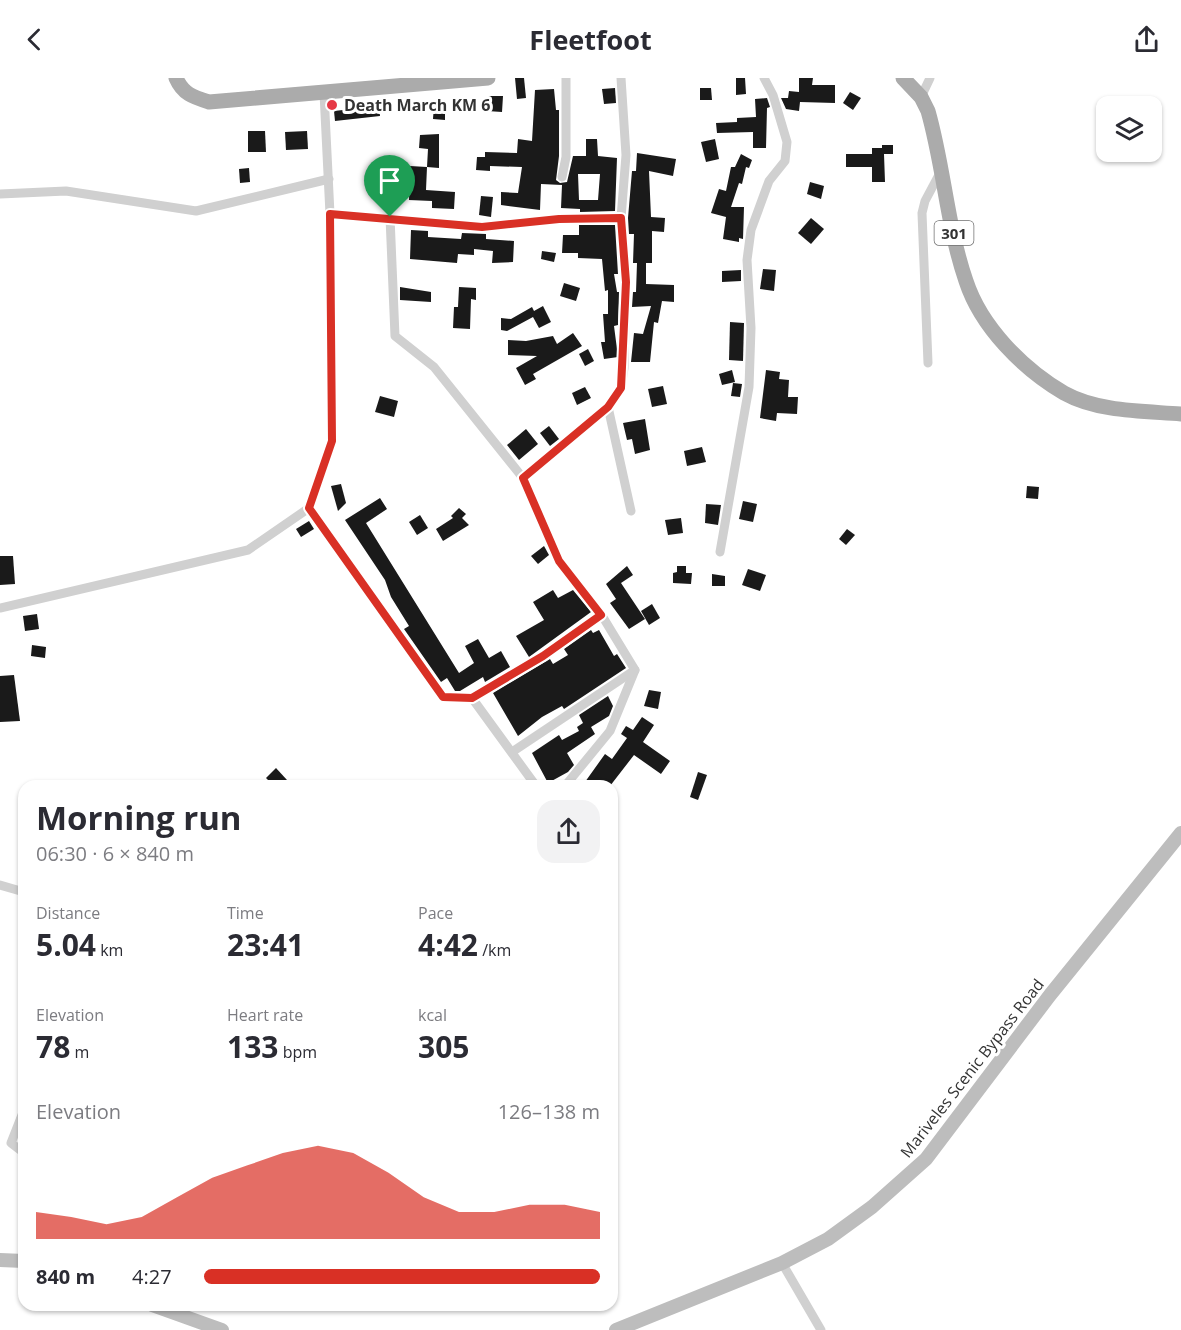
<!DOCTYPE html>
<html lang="en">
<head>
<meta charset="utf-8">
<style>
  :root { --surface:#fff; --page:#f2f2f3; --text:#2b2b33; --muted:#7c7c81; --accent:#d93025 }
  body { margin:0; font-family:"Open Sans",sans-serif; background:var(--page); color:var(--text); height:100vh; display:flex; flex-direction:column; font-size:22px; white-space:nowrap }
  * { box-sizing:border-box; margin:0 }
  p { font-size:20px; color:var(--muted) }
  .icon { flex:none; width:33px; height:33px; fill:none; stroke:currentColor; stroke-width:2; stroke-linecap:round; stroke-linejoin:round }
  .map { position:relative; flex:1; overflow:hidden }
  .details { position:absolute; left:18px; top:702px; width:600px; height:531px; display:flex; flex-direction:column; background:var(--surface); border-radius:18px; box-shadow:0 2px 4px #0004 }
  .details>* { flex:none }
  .fabs { position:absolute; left:1096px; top:18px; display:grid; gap:12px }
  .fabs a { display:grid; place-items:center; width:66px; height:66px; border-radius:12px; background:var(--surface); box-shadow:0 2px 4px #0004; font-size:30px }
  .pin { position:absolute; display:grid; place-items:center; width:51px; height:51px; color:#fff; margin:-62px -26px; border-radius:50% 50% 50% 0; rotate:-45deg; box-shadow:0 0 6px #0007 }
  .pin .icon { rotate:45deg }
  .round { display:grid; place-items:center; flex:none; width:63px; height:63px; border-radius:18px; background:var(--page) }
  .head { display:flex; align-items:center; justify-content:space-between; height:102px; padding:0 18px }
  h1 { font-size:33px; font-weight:700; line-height:45px }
  .metrics { display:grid; grid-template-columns:repeat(3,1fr); gap:9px; height:102px; padding:6px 18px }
  .metrics div { display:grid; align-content:center }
  .metrics b { font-size:30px; font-weight:700 }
  .metrics small { font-size:16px; font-weight:400 }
  .metrics p { font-size:16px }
  .chart { height:168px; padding:12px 18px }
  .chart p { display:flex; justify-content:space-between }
  .chart svg { width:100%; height:108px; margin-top:6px; fill:var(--accent); opacity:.7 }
  ul { padding:0 18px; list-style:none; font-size:20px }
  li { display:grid; grid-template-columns:96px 72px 1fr; align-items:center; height:45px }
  li i { height:15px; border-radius:8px; background:var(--accent) }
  header { display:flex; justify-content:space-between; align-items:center; height:78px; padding:0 18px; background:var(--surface); font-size:27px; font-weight:700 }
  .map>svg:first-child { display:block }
  .building { fill:#1a1a1a; fill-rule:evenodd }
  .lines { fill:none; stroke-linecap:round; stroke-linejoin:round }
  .street { stroke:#d0d0d0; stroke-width:9 }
  .secondary { stroke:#bdbdbd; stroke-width:14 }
  .primary { stroke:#ababab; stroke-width:15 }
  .route-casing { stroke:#fff; stroke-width:12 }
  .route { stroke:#d93025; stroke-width:8 }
  .poi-dot { fill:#e63946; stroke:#fff; stroke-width:2 }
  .labels { text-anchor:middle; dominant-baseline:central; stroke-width:6; stroke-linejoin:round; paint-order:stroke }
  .shield { fill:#fff; stroke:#707070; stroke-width:1.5 }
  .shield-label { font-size:15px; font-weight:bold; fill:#333 }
  .poi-label { font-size:16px; font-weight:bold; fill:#333; stroke:#fff; text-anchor:start }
  .street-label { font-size:16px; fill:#333; stroke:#fff }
</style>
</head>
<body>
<header><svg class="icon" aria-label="back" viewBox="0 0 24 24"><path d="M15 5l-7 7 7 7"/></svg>Fleetfoot<svg class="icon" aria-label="share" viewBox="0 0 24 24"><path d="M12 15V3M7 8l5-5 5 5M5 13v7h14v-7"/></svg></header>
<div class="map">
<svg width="1181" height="1252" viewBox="0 0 1181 1252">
  <rect width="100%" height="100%" fill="#fff"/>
  <g class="building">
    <path d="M515 0H524L526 20 517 21Z"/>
    <path d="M736 0H745L746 16 736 17Z"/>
    <path d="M799 0H813L812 7H835V25L800 24 799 33 786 31 781 20H788L789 13 799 14Z"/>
    <path d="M615 10 616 25 604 26 602 11Z"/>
    <path d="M700 10H711L712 22H700Z"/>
    <path d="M554 11 556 32H559V78L556 102 560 105 567 104 573 78H586V61H597L598 78 617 80 615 133 580 134V131L561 130 562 107 541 106 540 132 501 127V114L518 115 522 89 490 88V93L476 92 477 79H485V74L517 75 518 61 532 63 535 12ZM578 96H600L598 122H579Z"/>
    <path d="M850 14 861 20 853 32 843 25Z"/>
    <path d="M488 18H503L502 34 487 33Z"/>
    <path d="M767 20 770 29 767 30 766 70H753V54L717 55 716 45 737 44V40L756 39 755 21Z"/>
    <path d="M434 27H445V42L433 41Z"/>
    <path d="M379 28 380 38 335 43 334 33Z"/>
    <path d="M248 53H265L266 74H248Z"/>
    <path d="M307 53 308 71 286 72 285 54Z"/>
    <path d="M439 56V90L427 89 428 71 419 70 420 57Z"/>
    <path d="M715 61 719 81 706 84 701 64Z"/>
    <path d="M882 67H893V76H884L885 104H872V89H846V76H872V70H882Z"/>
    <path d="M637 75 676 81 673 98 649 93 651 139 665 140 664 154 652 153V185H646V206L674 207V224L662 223 658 245 654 244 650 284H631L634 255 643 256 651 228 632 229 633 214H636L637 185H633L634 156H629L628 140 632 93H636Z"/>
    <path d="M741 76 752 82 749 90 746 89 742 106 739 105 731 129H744L743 161 739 160V164L723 161 726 139 711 135 719 111 726 113 731 89H735Z"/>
    <path d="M410 88 427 89 426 112 455 114 454 131 432 130V123L409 122Z"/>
    <path d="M249 90 250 104 240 105 239 91Z"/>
    <path d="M810 104 824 108 821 121 807 116Z"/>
    <path d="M481 118 493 119 491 139 479 137Z"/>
    <path d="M811 140 824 151 811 166 798 155Z"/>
    <path d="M579 147H615L618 196H614L617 214H619L618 247 614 248 618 279 604 281 601 264H605L603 236H608V212L605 213 602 181 578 180V175H562L563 157H579Z"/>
    <path d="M411 152 428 153V159L461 161 462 155 486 156V161L514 163 513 184 492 185 493 173 474 171V177L458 176 457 185 410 181Z"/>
    <path d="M542 173 556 175 554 184 541 181Z"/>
    <path d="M763 191 776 192 774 213 760 211Z"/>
    <path d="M741 192V203L722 204V193Z"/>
    <path d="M564 205 580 210 576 223 560 218Z"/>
    <path d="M400 209 431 214V224L400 222Z"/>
    <path d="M459 209 476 210V222L471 221 470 251 453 250 454 229H458Z"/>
    <path d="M543 228 551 244 539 250 533 239 507 253 501 252V240L511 241 532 229 534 233Z"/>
    <path d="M730 244 744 245 743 283 729 282Z"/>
    <path d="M573 255 582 268 533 296 536 301 525 307 516 290 537 278 508 277V262L526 263 553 258 557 266Z"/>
    <path d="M588 271 594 283 585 288 579 276Z"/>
    <path d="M732 292 735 304 722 307 719 296Z"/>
    <path d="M766 292 780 294 779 301 789 302 788 319H798L797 336 777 335 776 343 760 340Z"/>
    <path d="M733 305 742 306 740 319 731 318Z"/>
    <path d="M663 308 667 326 652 329 648 311Z"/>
    <path d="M585 309 591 320 577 327 572 315Z"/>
    <path d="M380 318 398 323 394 339 375 334Z"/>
    <path d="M645 341 650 372 635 376 632 361 627 362 623 345Z"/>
    <path d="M549 348 559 361 550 368 540 355Z"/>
    <path d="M526 351 538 366 519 382 507 367Z"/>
    <path d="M702 369 706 384 687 388 684 373Z"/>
    <path d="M341 406 346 425 338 433 331 408Z"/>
    <path d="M1027 408 1039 409 1038 421 1026 420Z"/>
    <path d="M380 420 387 431 366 445 459 595 474 585 465 568 478 561 489 580 501 573 510 589 485 604 483 599 460 613H455L447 600 441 604 404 551 409 548 391 519 385 502 345 442Z"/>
    <path d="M743 423 757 426 753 444 739 441Z"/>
    <path d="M706 426 721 427 718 447 705 445Z"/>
    <path d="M459 430 466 436 462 440 469 447 443 463 436 451 453 440 451 438Z"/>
    <path d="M420 437 428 450 417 457 409 444Z"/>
    <path d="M681 440 683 455 668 457 665 442Z"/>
    <path d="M309 443 314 451 301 459 296 451Z"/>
    <path d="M847 451 855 457 846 467 839 461Z"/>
    <path d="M544 468 549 477 538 486 531 478Z"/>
    <path d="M0 478H13L15 506 0 507Z"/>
    <path d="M627 488 633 497 621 505 645 541 629 551 610 525 616 521 606 506Z"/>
    <path d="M677 488H686V495H692L691 506 673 505V495L677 494Z"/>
    <path d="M748 491 766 497 760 513 742 507Z"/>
    <path d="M712 496 725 498V508H712Z"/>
    <path d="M553 512 558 520 573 512 591 534 529 579 516 558 544 542 533 524Z"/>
    <path d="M652 526 660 540 649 547 641 533Z"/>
    <path d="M37 536 39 551 25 553 23 538Z"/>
    <path d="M591 552 593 555 599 552 614 578 617 576 626 590 564 631 562 628 542 639 518 658 493 615 550 581 553 586 568 577 564 571Z"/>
    <path d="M32 567 46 569 45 580 31 578Z"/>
    <path d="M14 597 20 643 0 644V598Z"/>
    <path d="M649 612 661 614 658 631 644 628Z"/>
    <path d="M608 618 613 628 609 638 591 649 595 656 567 675 574 687 568 694 548 705 532 675 559 657 562 662 579 653 577 649 583 645 579 637Z"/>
    <path d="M642 639 654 647 643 664 670 683 661 696 634 677 610 708H591L585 704 605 676 612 681 627 660 621 656 626 648 633 652Z"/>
    <path d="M276 690 287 702 281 708H274L266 700Z"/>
    <path d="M698 694 707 697 698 722 690 719Z"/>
  </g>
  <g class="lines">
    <g class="street">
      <path d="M621 0 626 77 621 140 626 204 624 290 621 310 608 329 631 433"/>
      <path d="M921 19 930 0"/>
      <path d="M562 99 566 79V0"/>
      <path d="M0 116 66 113 196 133 329 101"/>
      <path d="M330 136 482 149 559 141 621 140"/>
      <path d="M390 139 395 258 434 289 523 400 559 483 601 536 635 592 610 653 565 708"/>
      <path d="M928 285 922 135 925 123 941 93"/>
      <path d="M523 400 608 329"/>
      <path d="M309 430 443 619 472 620 543 578 601 536"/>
      <path d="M720 474 749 309 751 250 747 182 751 152 769 103 785 83 787 64 773 17 764 0"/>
      <path d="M0 530 248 472 309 430 332 363 330 136 324 15"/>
      <path d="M472 620 536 708"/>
      <path d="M512 674 635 592"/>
      <path d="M0 807 24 814"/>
      <path d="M24 1032 11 1065 24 1075"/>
      <path d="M782 1185 821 1252"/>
    </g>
    <g class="secondary">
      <path d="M0 1182 24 1183"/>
      <path d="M152 1227 222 1252"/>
      <path d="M616 1252 782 1185 828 1161 872 1129 926 1081 1050 917 1181 755"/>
    </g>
    <g class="primary">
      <path d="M176 0C183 16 193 19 209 24L488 0"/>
      <path d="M903 0 921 19 928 33C944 89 947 148 966 203 981 249 1023 291 1064 315 1098 334 1144 333 1181 336"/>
    </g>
  </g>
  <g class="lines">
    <defs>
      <path id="route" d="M330 136 482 149 559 141 621 140 626 204 621 310 608 329 523 400 559 483 601 537 543 578 472 620 443 619 309 430 332 363Z"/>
    </defs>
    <use href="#route" class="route-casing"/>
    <use href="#route" class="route"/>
  </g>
  <circle class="poi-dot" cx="332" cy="27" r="6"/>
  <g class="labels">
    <rect class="shield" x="934.5" y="143" width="39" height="24" rx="4.5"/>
    <g class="shield-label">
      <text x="954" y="155">301</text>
    </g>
    <g class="poi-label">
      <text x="344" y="27">Death March KM 6</text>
    </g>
    <g class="street-label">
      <text transform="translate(972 990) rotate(-52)">Mariveles Scenic Bypass Road</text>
    </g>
  </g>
</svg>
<div class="fabs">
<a><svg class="icon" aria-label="layers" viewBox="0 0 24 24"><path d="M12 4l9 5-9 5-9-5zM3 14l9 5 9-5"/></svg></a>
</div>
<div class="pin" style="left:390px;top:139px;background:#1e9e55"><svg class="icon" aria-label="arrive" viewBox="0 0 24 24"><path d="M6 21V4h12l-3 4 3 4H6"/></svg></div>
<section class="details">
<div class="head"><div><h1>Morning run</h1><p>06:30 · 6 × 840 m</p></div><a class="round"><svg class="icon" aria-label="share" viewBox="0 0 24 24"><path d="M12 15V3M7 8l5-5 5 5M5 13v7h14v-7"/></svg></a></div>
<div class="metrics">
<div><p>Distance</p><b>5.04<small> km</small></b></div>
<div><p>Time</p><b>23:41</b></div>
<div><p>Pace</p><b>4:42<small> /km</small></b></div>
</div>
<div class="metrics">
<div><p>Elevation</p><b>78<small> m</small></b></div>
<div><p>Heart rate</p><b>133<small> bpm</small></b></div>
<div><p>kcal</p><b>305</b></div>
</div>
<div class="chart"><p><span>Elevation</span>126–138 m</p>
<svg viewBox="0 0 160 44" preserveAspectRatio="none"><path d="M0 44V33L10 35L20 38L30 35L40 27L50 19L60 14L70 9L80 6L90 9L100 17L110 27L120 33L130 33L140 30L150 30L160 33V44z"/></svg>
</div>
<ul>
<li><b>840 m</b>4:27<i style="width:100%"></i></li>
</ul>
</section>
</div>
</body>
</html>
